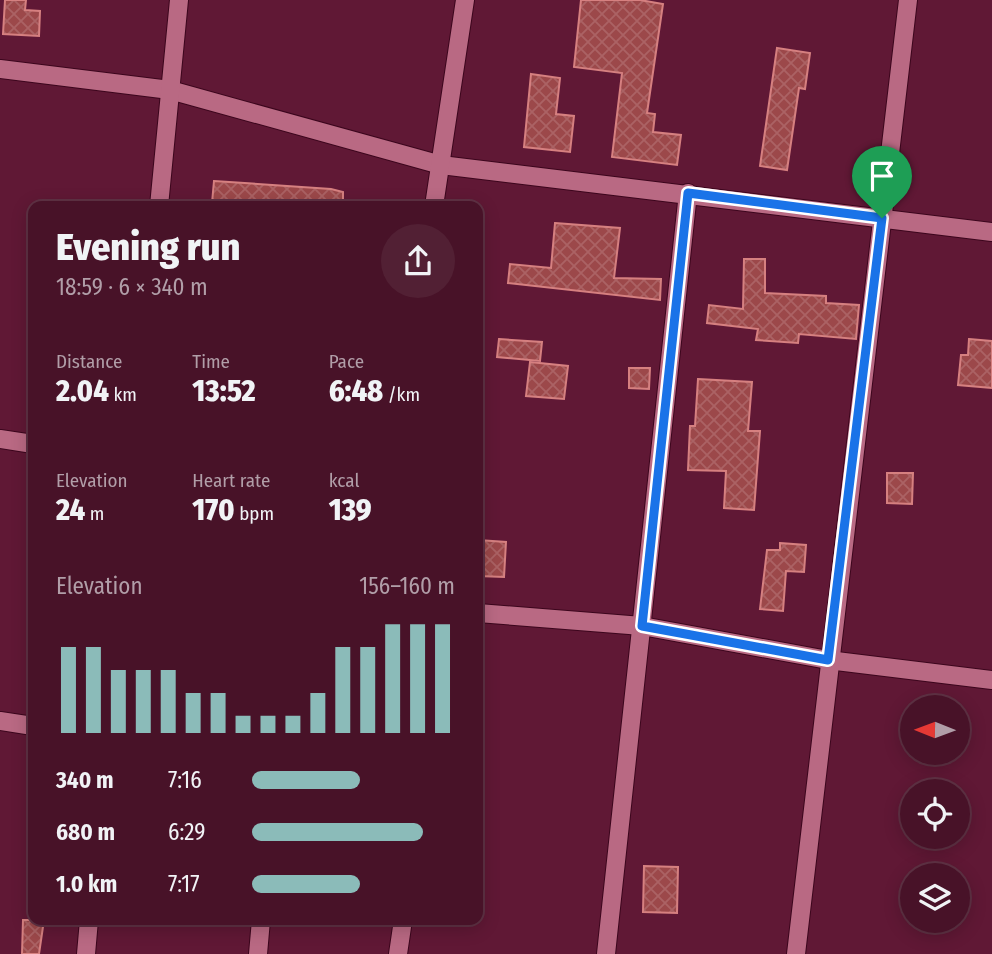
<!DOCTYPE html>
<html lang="en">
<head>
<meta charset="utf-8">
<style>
  :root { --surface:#481228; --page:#522034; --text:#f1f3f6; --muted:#b19ea8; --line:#603245; --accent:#8bbbb9 }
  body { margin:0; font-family:"Fira Sans Condensed",sans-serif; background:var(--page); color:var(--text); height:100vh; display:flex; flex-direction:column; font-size:26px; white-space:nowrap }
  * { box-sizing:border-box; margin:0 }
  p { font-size:23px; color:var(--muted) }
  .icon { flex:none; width:38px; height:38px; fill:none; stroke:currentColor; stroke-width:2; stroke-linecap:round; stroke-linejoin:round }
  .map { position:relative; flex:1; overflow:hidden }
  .drawer { position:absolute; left:28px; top:201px; width:455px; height:724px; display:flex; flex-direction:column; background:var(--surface); border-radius:14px; box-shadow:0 4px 18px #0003,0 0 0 2px var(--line) }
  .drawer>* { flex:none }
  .needle { width:46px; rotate:271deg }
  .fabs { position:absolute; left:900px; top:695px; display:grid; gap:14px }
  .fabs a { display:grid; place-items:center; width:70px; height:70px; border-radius:50%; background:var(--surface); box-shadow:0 4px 18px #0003,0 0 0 2px var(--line); font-size:35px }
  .pin { position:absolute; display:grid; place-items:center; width:60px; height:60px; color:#fff; margin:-72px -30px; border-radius:50% 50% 50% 0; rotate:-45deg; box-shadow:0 0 7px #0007 }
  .pin .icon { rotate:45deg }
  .round { display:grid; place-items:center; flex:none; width:74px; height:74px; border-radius:37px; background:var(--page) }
  .summary { display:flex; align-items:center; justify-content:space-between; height:119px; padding:0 28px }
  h1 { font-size:38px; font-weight:800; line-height:52px }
  .stats { display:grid; grid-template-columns:repeat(3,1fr); gap:10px; height:119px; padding:7px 28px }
  .stats div { display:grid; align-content:center }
  .stats b { font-size:30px; font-weight:800 }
  .stats small { font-size:19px; font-weight:400 }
  .stats p { font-size:19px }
  .chart { height:196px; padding:14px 28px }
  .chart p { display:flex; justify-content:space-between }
  .chart svg { width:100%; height:126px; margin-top:7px; stroke:var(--accent); stroke-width:6 }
  ul { padding:0 28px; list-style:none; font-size:23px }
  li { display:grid; grid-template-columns:112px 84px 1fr; align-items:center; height:52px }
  li i { height:18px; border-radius:9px; background:var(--accent) }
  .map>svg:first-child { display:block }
  .building { fill:url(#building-cross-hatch); stroke:#d68080; stroke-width:2 }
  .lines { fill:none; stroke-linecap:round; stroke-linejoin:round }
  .minor-casing { stroke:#3c061d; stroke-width:20 }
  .minor { stroke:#b96983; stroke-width:18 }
  .route-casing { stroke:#fff; stroke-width:14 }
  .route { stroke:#1a73e8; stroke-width:9 }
</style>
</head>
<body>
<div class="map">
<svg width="992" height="954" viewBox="0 0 992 954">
  <defs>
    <pattern id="building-cross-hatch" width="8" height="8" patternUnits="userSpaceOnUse" patternTransform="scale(1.75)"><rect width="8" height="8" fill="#9c484a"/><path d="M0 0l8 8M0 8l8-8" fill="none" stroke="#ab6264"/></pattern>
  </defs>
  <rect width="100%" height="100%" fill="#601835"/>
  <g class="building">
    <path d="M5 0H26L25 10 40 11 39 36 3 34Z"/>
    <path d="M581 0H640L663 4 647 113 655 114 653 132 681 135 677 165 612 157 622 73 574 67Z"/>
    <path d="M777 48 810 53 805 89 799 88 787 170 760 166Z"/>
    <path d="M531 74 560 78 556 114 574 116 570 152 524 147Z"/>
    <path d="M214 181 331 189 343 192V206L212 203Z"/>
    <path d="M555 223 620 228 614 278 661 279 660 300 508 283 510 264 551 268Z"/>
    <path d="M744 259H765V293L826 296V303L859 305 856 339 799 334 798 343 756 340 758 329 707 323 709 305 743 309Z"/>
    <path d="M499 339 542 342 540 361 497 357Z"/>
    <path d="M969 339 992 341V388L958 385 961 355H968Z"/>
    <path d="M530 362 568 366 564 399 526 396Z"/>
    <path d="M629 368H650L649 389 629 388Z"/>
    <path d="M698 379 752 382 748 431H760L754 510 724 508 726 471 688 470 690 426H695Z"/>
    <path d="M887 473H913L912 504 887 503Z"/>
    <path d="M478 540 506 542 504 577 478 576Z"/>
    <path d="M780 543 806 545 804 572 786 571 783 611 760 609 767 550H780Z"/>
    <path d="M644 866 678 867 677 913 643 912Z"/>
    <path d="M23 920H44L39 954H22Z"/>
  </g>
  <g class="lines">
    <defs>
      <g id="minor">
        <path d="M0 69 170 90 441 165 992 232"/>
        <path d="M159 206 179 0"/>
        <path d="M434 206 465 0"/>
        <path d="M0 439 33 444"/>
        <path d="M478 613 642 626 828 660 992 680"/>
        <path d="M0 721 33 726"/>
        <path d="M86 954 89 920"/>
        <path d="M258 954 261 920"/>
        <path d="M398 954 403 920"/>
        <path d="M606 954 688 193"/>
        <path d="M796 954 908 0"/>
      </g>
    </defs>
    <use href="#minor" class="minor-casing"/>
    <use href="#minor" class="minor"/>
  </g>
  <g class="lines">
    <defs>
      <path id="route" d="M688 193 882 218 828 660 642 626Z"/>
    </defs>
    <use href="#route" class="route-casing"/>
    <use href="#route" class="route"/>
  </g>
</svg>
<div class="fabs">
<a><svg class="needle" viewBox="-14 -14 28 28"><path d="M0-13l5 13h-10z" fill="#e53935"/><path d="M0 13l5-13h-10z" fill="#b19ea8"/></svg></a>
<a><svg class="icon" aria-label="locate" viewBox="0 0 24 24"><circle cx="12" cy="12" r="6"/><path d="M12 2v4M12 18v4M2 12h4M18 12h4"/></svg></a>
<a><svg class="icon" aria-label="layers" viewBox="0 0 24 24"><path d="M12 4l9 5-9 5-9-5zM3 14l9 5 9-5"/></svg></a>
</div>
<div class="pin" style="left:882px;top:218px;background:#1e9e55"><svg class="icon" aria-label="arrive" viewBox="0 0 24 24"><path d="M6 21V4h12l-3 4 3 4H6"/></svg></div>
<section class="drawer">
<div class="summary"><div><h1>Evening run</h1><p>18:59 · 6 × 340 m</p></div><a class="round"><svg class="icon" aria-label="share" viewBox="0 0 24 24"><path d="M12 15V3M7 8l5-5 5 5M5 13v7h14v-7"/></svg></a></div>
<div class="stats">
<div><p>Distance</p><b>2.04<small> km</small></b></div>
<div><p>Time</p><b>13:52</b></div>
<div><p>Pace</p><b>6:48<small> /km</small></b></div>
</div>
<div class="stats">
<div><p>Elevation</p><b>24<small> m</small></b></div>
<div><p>Heart rate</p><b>170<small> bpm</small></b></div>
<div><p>kcal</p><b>139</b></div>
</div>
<div class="chart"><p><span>Elevation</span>156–160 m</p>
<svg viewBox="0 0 160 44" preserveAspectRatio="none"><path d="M5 44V14M15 44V14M25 44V22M35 44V22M45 44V22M55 44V30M65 44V30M75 44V38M85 44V38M95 44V38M105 44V30M115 44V14M125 44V14M135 44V6M145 44V6M155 44V6"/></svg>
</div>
<ul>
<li><b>340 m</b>7:16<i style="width:53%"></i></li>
<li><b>680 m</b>6:29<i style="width:84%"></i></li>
<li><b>1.0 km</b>7:17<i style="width:53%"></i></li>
</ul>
</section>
</div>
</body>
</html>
